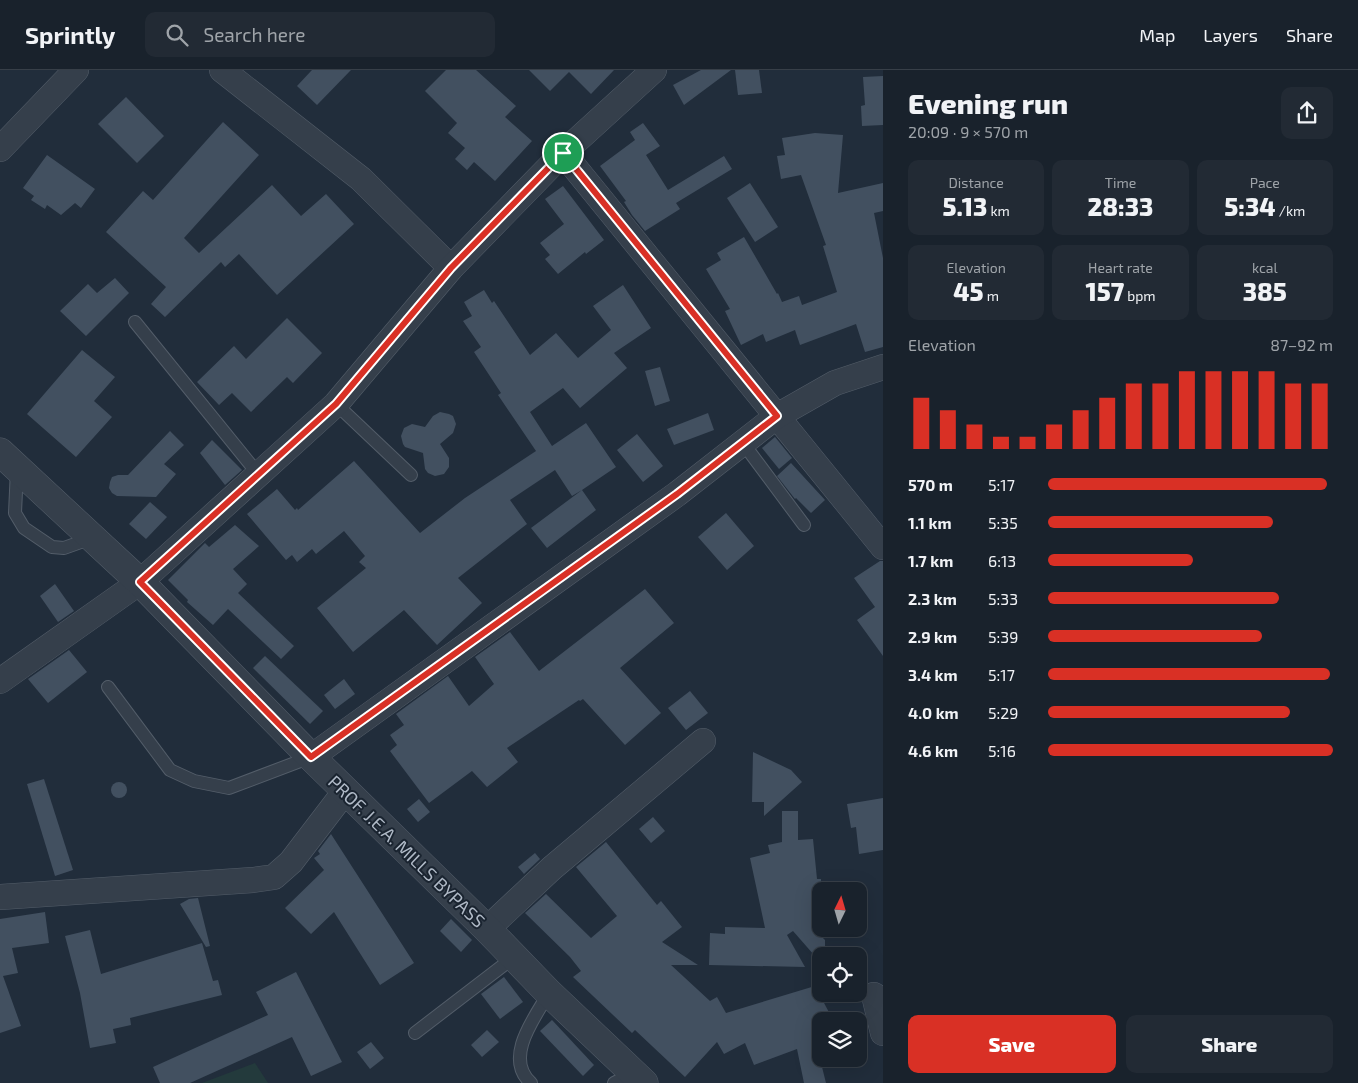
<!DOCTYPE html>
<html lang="en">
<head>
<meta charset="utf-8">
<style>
  :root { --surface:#19222c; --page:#222a34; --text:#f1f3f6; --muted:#9fa4a9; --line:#373f48; --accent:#d93025 }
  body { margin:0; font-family:"Exo 2",sans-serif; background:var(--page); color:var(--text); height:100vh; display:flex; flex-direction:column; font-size:19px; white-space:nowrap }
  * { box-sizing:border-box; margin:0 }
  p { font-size:16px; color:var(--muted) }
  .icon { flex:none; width:28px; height:28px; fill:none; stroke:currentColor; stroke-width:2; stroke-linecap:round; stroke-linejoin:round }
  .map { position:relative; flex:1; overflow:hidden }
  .side { display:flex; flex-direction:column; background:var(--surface); width:475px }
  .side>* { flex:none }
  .needle { width:32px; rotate:5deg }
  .tools { position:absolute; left:812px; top:812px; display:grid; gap:10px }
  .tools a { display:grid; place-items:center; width:55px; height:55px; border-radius:10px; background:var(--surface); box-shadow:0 5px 20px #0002,0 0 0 1px var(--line); font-size:25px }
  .pin { position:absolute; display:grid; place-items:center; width:42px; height:42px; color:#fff; margin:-21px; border:2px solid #fff; border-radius:50%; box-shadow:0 1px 5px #0007 }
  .round { display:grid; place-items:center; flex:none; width:52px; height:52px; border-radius:10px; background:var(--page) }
  .summary { display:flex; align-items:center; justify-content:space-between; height:85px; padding:0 25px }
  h1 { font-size:28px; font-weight:800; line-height:38px }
  .metrics { display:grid; grid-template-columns:repeat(3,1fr); gap:8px; height:85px; padding:5px 25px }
  .metrics div { display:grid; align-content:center; border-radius:10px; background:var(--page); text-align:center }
  .metrics b { font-size:25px; font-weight:800 }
  .metrics small { font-size:14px; font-weight:400 }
  .metrics p { font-size:14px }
  .chart { height:140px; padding:10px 25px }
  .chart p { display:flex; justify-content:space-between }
  .chart svg { width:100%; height:90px; margin-top:5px; stroke:var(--accent); stroke-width:6 }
  .button { display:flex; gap:10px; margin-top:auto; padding:10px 25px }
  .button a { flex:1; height:58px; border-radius:10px; background:var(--accent); color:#fff; font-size:20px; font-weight:800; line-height:58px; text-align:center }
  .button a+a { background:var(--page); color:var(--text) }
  ul { padding:0 25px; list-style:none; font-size:16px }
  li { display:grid; grid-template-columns:80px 60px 1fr; align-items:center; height:38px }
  li i { height:12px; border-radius:6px; background:var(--accent) }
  header { display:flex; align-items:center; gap:30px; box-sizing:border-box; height:70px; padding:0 25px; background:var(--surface); border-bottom:1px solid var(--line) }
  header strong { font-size:24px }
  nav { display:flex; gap:28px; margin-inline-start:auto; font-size:18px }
  .search { width:350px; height:45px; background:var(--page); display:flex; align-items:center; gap:12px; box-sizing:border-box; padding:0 18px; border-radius:10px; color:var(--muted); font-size:19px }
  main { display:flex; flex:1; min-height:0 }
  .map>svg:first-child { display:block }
  .green { fill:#233a3c }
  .building { fill:#425060 }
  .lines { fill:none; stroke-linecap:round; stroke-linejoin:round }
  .service-casing { stroke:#535d69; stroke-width:14 }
  .minor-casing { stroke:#535d69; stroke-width:26 }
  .tertiary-casing { stroke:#535d69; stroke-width:29 }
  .service { stroke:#353f4b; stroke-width:12 }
  .minor { stroke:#353f4b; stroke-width:25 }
  .tertiary { stroke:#353f4b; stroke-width:28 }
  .route-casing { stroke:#fff; stroke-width:10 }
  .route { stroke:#d93025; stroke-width:6 }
  .labels { text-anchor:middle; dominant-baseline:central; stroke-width:4; stroke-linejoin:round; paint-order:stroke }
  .street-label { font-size:18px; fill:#b0bac7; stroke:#1a2430 }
</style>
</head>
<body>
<header>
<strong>Sprintly</strong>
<div class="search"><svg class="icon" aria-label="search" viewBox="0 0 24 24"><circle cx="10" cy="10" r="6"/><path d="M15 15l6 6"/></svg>Search here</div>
<nav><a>Map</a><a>Layers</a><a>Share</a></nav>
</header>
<main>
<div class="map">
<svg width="883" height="1013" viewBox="0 0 883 1013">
  <rect width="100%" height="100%" fill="#212d3b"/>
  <path class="green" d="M255 993 268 1013H202Z"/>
  <g class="building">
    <path d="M312 0H351L317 35 297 16Z"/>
    <path d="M446 0H476L516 36 505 47 532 71 495 111 474 92 467 100 455 89 465 78 448 63 457 53 425 21Z"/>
    <path d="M529 0H614L591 24 569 2 550 21Z"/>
    <path d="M701 0H731L684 35 673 15Z"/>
    <path d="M735 0H759L762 23 738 25Z"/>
    <path d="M883 6V55L862 56 861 36 865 35 863 7Z"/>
    <path d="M126 27 164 66 137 93 98 54Z"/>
    <path d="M223 52 259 85 184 168 199 183 272 115 301 146 326 124 354 154 277 225 239 184 225 197 221 192 165 247 151 234 166 217 106 162 143 121 153 130Z"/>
    <path d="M643 53 660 76 646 85 668 120 724 86 732 99 676 133 680 139 645 161 632 145 624 132 626 131 600 96 635 70 630 62Z"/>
    <path d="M815 63 843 65 838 123 883 113V141L874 143 883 188V277L865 282 856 254 800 275 795 260 766 272 763 264 741 275 725 241 730 239 706 199 721 190 717 183 744 167 777 224 778 223 782 232 799 226 802 235 837 222 823 176 826 175 801 105 781 109 777 86 785 85 782 68Z"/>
    <path d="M47 85 95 119 81 138 75 133 61 145 47 135 45 139 31 130 34 126 23 118Z"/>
    <path d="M750 113 778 157 755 172 727 128Z"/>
    <path d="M563 116 604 170 586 184 585 182 558 204 545 189 550 185 540 173 564 154 545 129Z"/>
    <path d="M115 208 129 223 86 266 60 241 88 214 97 223Z"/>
    <path d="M623 215 651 258 614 283 627 298 580 338 563 318 530 342 552 376 586 353 616 397 582 420 596 440 547 478 531 458 582 420 572 426 555 400 510 430 527 454 458 508 482 533 437 575 404 540 353 582 317 538 366 498 359 492 365 486 344 461 316 484 312 479 297 492 292 485 286 490 247 444 277 419 295 440 297 438 298 440 354 391 420 463 465 428 536 381 498 325 501 323 474 282 481 277 463 251 472 246 464 232 484 220 492 233 494 231 530 285 556 263 578 288 611 260 593 236Z"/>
    <path d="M287 248 322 283 293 313 287 307 251 342 232 323 219 335 197 312 234 276 246 289Z"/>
    <path d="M82 280 115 307 94 331 112 347 76 387 27 344Z"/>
    <path d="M660 297 670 331 655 336 645 301Z"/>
    <path d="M440 342 449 344 453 346 456 354 453 363 440 374 449 388V397L444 404 435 406 428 403 425 399 423 383 405 377 403 374 401 366 404 358 412 354 425 357 433 346Z"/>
    <path d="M708 343 714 360 674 375 667 359Z"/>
    <path d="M170 361 184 375 164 394 176 404 156 427 117 426 112 423 109 418 110 412 112 407 118 405H128Z"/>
    <path d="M637 364 663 396 643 412 617 380Z"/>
    <path d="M775 367 792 388 779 399 762 378Z"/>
    <path d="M212 370 242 400 225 415 200 383Z"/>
    <path d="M791 393 825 430 811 443 796 428 795 429 777 406Z"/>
    <path d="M150 432 167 447 146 469 129 454Z"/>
    <path d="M726 443 754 476 727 500 698 467Z"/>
    <path d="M235 455 259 476 233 499 247 514 238 523 294 576 281 589 228 539 213 555 187 532 188 530 168 510 205 473 209 477Z"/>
    <path d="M880 491H883V586L857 550 875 537 854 508Z"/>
    <path d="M55 514 74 541 58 552 40 526Z"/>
    <path d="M645 519 674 553 620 598 661 643 625 675 583 629 580 631 579 630 507 678 518 692 487 717 472 701 429 733 390 681 397 675 390 665 404 655 396 644 448 606 469 636 494 614 475 587 510 562 539 601Z"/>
    <path d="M69 580 87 602 48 633 28 609Z"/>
    <path d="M265 586 323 641 310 654 253 598Z"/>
    <path d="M344 609 355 624 335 639 324 625Z"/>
    <path d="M690 621 708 643 686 660 668 638Z"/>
    <path d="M753 682 791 700 802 712 764 746V732H752Z"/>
    <path d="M44 709 73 800 55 806 27 714Z"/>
    <circle cx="119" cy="720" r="8"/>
    <path d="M883 728V780L859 784 856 757 851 758 847 734Z"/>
    <path d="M419 729 430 742 418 752 407 739Z"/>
    <path d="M782 741H798V770L813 769 817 809H821L820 865 825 870V886H821V893L793 861 787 865 805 897 709 895 710 863 725 864V857L765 858 750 788 770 783 768 775 782 772Z"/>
    <path d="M653 747 665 761 651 773 639 759Z"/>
    <path d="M331 764 414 893 380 915 334 842 311 864 285 838 324 800 314 788 320 784 318 781Z"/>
    <path d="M606 772 657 835 661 831 682 857 662 872 698 895H671L710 931 717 927 726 943 815 916 832 948 826 951H821V993L826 1013H804L797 979 754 995 745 973 724 984 717 972 685 1007 635 960 632 963 573 907 581 901 570 887 525 843 546 824 591 868 617 846 576 797Z"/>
    <path d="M535 783 540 789 524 804 518 797Z"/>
    <path d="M198 828 210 876 206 877 180 834 189 829Z"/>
    <path d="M45 842 49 873 12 878 18 903 3 906 21 956 0 963V849Z"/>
    <path d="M451 849 472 870 461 882 440 861Z"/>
    <path d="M90 860 101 904 202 873 213 911 218 910 222 925 130 948 131 955 113 959 116 973 90 978 80 923 65 866Z"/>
    <path d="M296 902 342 992 311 1006 292 967 190 1013H160L153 997 268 945 256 922Z"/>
    <path d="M504 907 523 932 500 949 481 924Z"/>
    <path d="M552 950 594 995 583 1006 540 961Z"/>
    <path d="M487 960 499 972 482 987 471 975Z"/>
    <path d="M371 972 384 988 370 999 357 982Z"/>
  </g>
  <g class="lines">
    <defs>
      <g id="service">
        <path d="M135 252 259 405"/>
        <path d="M336 334 411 405"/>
        <path d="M743 373 804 455"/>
        <path d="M17 399 15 443 24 458 52 477 64 478 92 468"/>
        <path d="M108 617 170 700 194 711 229 718 311 687"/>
        <path d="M415 963 514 887"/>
        <path d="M531 1013C503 988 535 947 549 923"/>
        <path d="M614 1013 633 1003"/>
      </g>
      <g id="minor">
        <path d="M222 0 361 109 451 198"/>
        <path d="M0 79 76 0"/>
        <path d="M563 83 883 477"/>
        <path d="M0 611 140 512 336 334 451 198 563 83 654 0"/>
        <path d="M311 687 677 424 777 346 835 313 883 297"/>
        <path d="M0 827 253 810 274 807 291 792 346 720"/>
        <path d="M487 859 552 798 703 671"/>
        <path d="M874 925 883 963"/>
      </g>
      <path id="tertiary" d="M0 382 140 512 311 687 487 859 549 923 644 1013"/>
    </defs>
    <use href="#service" class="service-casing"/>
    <use href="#minor" class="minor-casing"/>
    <use href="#tertiary" class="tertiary-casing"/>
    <use href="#service" class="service"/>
    <use href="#minor" class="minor"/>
    <use href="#tertiary" class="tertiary"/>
  </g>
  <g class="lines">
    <defs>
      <path id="route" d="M563 83 777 346 677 424 311 687 140 512 336 334 451 198Z"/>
    </defs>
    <use href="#route" class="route-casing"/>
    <use href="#route" class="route"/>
  </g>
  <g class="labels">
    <g class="street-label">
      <text transform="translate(407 781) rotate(44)">PROF. J.E.A. MILLS BYPASS</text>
    </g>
  </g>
</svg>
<div class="tools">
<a><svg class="needle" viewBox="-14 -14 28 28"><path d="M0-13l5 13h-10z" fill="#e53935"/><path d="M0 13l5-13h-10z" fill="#9fa4a9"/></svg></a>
<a><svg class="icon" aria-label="locate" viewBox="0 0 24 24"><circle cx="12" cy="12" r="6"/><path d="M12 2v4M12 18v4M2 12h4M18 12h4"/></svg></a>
<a><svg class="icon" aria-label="layers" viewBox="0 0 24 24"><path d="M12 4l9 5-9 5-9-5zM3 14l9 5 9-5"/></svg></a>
</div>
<div class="pin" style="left:563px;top:83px;background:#1e9e55"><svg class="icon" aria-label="arrive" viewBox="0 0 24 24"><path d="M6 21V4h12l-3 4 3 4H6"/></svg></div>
</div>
<section class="side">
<div class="summary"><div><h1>Evening run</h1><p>20:09 · 9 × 570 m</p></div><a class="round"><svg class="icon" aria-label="share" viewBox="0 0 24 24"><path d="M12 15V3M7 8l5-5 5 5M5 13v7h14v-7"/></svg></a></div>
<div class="metrics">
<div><p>Distance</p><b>5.13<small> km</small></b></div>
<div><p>Time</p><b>28:33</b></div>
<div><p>Pace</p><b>5:34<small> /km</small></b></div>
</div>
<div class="metrics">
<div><p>Elevation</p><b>45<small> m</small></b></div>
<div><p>Heart rate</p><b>157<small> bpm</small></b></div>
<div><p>kcal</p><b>385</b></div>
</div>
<div class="chart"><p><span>Elevation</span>87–92 m</p>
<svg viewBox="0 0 160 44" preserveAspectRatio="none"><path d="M5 44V19M15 44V25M25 44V32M35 44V38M45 44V38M55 44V32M65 44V25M75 44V19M85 44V12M95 44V12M105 44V6M115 44V6M125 44V6M135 44V6M145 44V12M155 44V12"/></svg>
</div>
<ul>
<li><b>570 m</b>5:17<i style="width:98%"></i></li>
<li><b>1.1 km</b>5:35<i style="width:79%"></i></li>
<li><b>1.7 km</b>6:13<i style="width:51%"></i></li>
<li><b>2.3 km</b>5:33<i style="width:81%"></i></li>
<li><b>2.9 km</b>5:39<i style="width:75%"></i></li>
<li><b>3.4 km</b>5:17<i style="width:99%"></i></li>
<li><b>4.0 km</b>5:29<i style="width:85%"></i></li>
<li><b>4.6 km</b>5:16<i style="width:100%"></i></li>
</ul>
<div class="button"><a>Save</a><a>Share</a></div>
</section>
</main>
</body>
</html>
